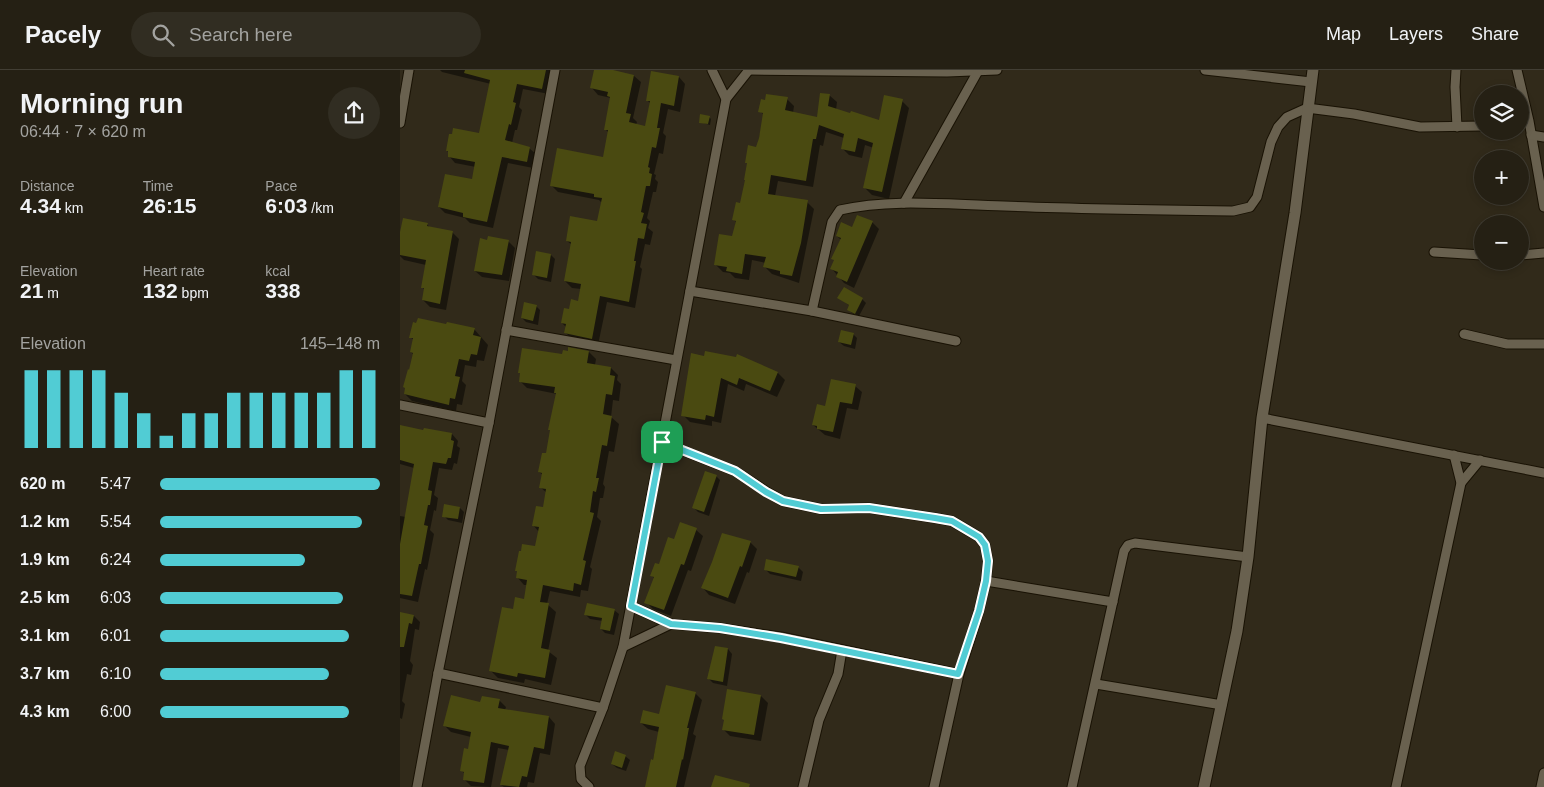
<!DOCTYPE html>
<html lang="en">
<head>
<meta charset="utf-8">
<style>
  :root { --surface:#252014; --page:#312d22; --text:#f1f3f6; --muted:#a3a3a0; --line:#423e34; --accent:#51ccd4 }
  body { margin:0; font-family:Arial,sans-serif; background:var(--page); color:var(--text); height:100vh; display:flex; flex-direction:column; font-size:19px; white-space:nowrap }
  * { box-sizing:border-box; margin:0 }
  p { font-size:16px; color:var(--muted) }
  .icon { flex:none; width:28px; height:28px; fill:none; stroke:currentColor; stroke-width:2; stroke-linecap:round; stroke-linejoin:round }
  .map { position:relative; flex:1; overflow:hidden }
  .drawer { display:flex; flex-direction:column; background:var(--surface); width:400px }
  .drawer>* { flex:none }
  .controls { position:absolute; left:1074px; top:15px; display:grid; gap:10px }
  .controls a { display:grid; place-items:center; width:55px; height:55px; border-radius:50%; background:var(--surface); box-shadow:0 2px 8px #0003,0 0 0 1px var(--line); font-size:25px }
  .pin { position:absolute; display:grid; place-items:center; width:42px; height:42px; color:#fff; margin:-21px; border-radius:10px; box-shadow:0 2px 8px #0006 }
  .round { display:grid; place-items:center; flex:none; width:52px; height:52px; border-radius:26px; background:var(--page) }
  .summary { display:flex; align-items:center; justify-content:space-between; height:85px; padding:0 20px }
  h1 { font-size:28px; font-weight:700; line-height:38px }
  .figures { display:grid; grid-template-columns:repeat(3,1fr); gap:8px; height:85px; padding:5px 20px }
  .figures div { display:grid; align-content:center }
  .figures b { font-size:21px; font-weight:700 }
  .figures small { font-size:14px; font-weight:400 }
  .figures p { font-size:14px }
  .chart { height:140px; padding:10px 20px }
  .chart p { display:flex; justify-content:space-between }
  .chart svg { width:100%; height:90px; margin-top:5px; stroke:var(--accent); stroke-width:6 }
  ul { padding:0 20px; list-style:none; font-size:16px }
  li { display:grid; grid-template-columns:80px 60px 1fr; align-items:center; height:38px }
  li i { height:12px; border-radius:6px; background:var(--accent) }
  header { display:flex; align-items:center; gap:30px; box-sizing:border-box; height:70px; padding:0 25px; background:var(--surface); border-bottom:1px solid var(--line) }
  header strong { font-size:24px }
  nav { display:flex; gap:28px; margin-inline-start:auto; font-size:18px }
  .search { width:350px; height:45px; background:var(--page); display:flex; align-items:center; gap:12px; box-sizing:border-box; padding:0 18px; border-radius:28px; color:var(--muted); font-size:19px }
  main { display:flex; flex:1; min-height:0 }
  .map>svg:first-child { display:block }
  .shadow { fill:#0007 }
  .building { fill:#4a4a11 }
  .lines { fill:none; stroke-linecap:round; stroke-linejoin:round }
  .minor-casing { stroke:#191204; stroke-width:11 }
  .tertiary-casing { stroke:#191204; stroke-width:13 }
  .minor { stroke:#69614f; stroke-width:9 }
  .tertiary { stroke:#69614f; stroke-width:11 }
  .route-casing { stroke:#fff; stroke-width:10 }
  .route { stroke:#51ccd4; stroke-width:6 }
</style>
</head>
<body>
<header>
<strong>Pacely</strong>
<div class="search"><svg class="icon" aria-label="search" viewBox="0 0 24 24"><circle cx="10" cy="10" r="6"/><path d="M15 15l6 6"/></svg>Search here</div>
<nav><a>Map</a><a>Layers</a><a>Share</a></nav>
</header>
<main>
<section class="drawer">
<div class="summary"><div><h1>Morning run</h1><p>06:44 · 7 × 620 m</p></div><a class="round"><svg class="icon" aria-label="share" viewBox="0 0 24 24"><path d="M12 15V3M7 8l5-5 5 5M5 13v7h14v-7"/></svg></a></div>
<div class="figures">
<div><p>Distance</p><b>4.34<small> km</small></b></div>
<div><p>Time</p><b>26:15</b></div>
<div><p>Pace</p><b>6:03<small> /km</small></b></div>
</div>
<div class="figures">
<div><p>Elevation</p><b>21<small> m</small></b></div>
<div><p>Heart rate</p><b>132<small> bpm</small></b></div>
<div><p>kcal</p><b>338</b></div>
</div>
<div class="chart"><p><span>Elevation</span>145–148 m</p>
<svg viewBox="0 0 160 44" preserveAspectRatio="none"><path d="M5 44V6M15 44V6M25 44V6M35 44V6M45 44V17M55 44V27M65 44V38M75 44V27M85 44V27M95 44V17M105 44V17M115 44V17M125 44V17M135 44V17M145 44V6M155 44V6"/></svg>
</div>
<ul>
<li><b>620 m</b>5:47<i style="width:100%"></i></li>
<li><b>1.2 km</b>5:54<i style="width:92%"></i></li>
<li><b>1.9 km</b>6:24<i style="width:66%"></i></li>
<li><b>2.5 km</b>6:03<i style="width:83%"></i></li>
<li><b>3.1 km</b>6:01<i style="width:86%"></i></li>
<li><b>3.7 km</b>6:10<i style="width:77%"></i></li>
<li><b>4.3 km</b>6:00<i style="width:86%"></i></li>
</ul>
</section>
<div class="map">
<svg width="1144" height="717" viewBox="0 0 1144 717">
  <rect width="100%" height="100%" fill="#312a1a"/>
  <g class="shadow">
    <path d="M40 0H154L149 24 123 19 119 37 122 40 117 60H115L112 73 129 78 136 84 133 98 108 93 93 158 70 153 65 148 45 143 39 137 73 110 76 97 55 93 49 86 50 83 47 81 80 65 91 14 42 2Z"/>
    <path d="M195 0H207L234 6 241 12 233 48 237 52 236 55 246 57 250 33 247 30 279 7 285 14 280 42 268 39 263 63 266 66 263 84 259 83 254 104 256 105 255 109 258 112 256 122H253L247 148 250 151 248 158 253 162 250 175 245 174 240 197 242 199 235 238 207 232 198 275 173 270 166 263 167 258 162 253 179 232 181 219 172 218 165 211 172 175 167 171 198 153 202 133 199 130 158 122 151 115 204 88 209 63 205 59 211 28 198 25 192 18Z"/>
    <path d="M429 25 437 32 436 40 480 51 502 31 509 38 489 129 472 125 465 118 474 78 465 75 462 88 449 85 442 78 444 68 426 62 423 76 420 75 413 117 378 111 375 126 407 132 414 139 399 213 372 204 365 197 366 193 352 190 349 210 335 208 330 203 323 202 316 195 333 167 336 152 334 150 341 134 357 78 364 45 360 41 387 29 394 36 393 43 418 48Z"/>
    <path d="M309 47 311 49 310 55 300 52Z"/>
    <path d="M472 152 479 159 454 218 444 213 432 199 441 170 437 166Z"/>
    <path d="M27 154 30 158 52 162 59 169 46 240 30 237 23 230 25 220 22 217 26 195 4 190 0 186V169Z"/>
    <path d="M108 171 115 178 109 211 82 207 75 201Z"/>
    <path d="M151 185 155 189 151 212 138 209 134 205Z"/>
    <path d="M439 228 462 229 466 233 459 246 452 243 448 239 450 236Z"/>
    <path d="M136 236 140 240 138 255 126 252 122 248Z"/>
    <path d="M74 259 88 275 84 291 77 290 76 297 65 295 62 311 66 315 62 335 57 334 56 341 12 331 5 324 14 285 11 282 14 270 10 267Z"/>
    <path d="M453 264 457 268 455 279 444 276 439 272Z"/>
    <path d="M189 282 196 289 195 295 211 298 218 305 217 310 221 314 219 331 213 330 211 347 219 354 214 382 209 381 203 414 205 417 203 428H200L197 447 201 451 190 497 192 499 188 521 181 520 180 527 150 521 147 534 156 542 148 581 157 588 151 615 125 609 124 613 98 608 91 601 114 541 125 530 128 515H124L117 507 136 478 139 462 133 455 144 438 147 423 140 417 143 405 139 402 147 385 157 324 127 318 120 311 163 286Z"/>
    <path d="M305 287 378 303 385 310 377 327 346 314 344 321 328 314 321 353 312 351V356L290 352 283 345Z"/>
    <path d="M455 316 462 322 458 340 447 338 440 369 425 365 413 355 426 337Z"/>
    <path d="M0 356 24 362 25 359 52 364 58 371 57 376 60 378 57 394 54 393 52 400 39 398 34 425 38 428 36 441 34 440 30 460 34 464 27 500 25 499 18 532 0 528V446L6 447 14 398 0 394Z"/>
    <path d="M281 362 283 364 281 371 272 368Z"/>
    <path d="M316 406 320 410 309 446 298 442 294 438Z"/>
    <path d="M60 438 64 442 62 453 48 450 44 446Z"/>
    <path d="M296 460 303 466 291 501 288 500 271 546 253 539 246 532 255 509 251 505 260 496 275 471Z"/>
    <path d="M350 472 357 479 349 503 347 502 335 534 309 525 303 518Z"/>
    <path d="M398 497 403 502 401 511 370 504 365 499Z"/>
    <path d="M214 540 219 544 214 565 205 563 201 559 203 551 190 549 185 544Z"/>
    <path d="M0 543 14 546 20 552 19 560 15 559 10 591 13 595 11 605 7 604 2 631 5 634 2 649 0 648Z"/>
    <path d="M316 577 328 579 332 584 327 616 313 613 309 609Z"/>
    <path d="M295 623 302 630 293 664 296 666 284 717H247L259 662 248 659 241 653 260 645Z"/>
    <path d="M361 626 368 633 361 671 330 666 323 659Z"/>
    <path d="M99 630 106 637 105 640 149 647 155 654 150 685 140 683 134 713 128 712 127 717H104L101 715 109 680 98 678 91 717 71 716 64 709 65 704 61 700 69 680 71 667 51 662 45 656 81 633Z"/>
    <path d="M225 686 230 690 226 701 217 698 212 694Z"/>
  </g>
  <g class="building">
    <path d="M65 0H146L142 19 117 14 113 32 116 33 111 55 109 54 105 70 130 77 127 92 102 87 87 152 63 147V143L38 137 45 104 72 109 75 92 48 87V81H46L49 64H52L53 58 79 63 90 10 64 3Z"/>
    <path d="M194 0H213L234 5 226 43 231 44 229 52 245 56 250 31H246L251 1 279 6 274 36 261 33 257 58H260L256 78 252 77 248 97 250 98 249 103 252 104 250 116H246L241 142 244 143 241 153 247 154 244 169 238 168 234 191H236L229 232 200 226 192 269 164 263 166 254 161 253 164 238 169 239 171 229 178 231 181 214 164 211 171 172 166 171 170 146 197 151 202 128 194 127V124L150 116 157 78 203 87 208 60H204L210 27 207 26 208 22 190 18Z"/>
    <path d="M420 23 430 24 428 36 450 43 451 41 479 50 484 25 503 29 482 122 463 118 473 73 458 68 455 82 441 79 444 64 419 55 416 69H413L406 111 371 105 368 124 408 130 401 173 392 206 380 204V201L363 197 366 187 345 184 342 204 326 201 327 197 314 195 319 164 332 166 336 151 332 150 336 132 340 133 345 110H344L347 93H345L348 75 356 77 359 68 363 43 358 42 361 29 365 30 366 24 388 27 385 40 417 47Z"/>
    <path d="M300 44 310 46 308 54 299 53Z"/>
    <path d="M457 145 473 151 447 212 436 207 438 202 430 199 434 190 431 189 441 168 436 166 441 152 452 157Z"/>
    <path d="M3 148 28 153 27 156 53 161 40 234 22 230 24 218H21L26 190 0 185V162Z"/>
    <path d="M88 166 109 170 102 205 74 201 80 168 87 170Z"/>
    <path d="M136 181 151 184 147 208 132 205Z"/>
    <path d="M444 217 463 228 455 244 447 240 449 235 437 228Z"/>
    <path d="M124 232 137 235 133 251 121 248Z"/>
    <path d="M18 248 46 254 47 252 75 258 73 265 81 267 77 285 71 284 69 291 59 289 55 306 60 307 55 329 50 328 49 335 4 324 5 318 3 317 8 299 9 300 13 283 10 282 13 268H9L13 252 16 253Z"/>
    <path d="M441 260 454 263 451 275 438 272Z"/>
    <path d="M168 277 189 281 187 293 211 297 210 305 215 306 212 325 206 324 203 344 212 346 207 376 202 375 196 408H199L196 422 193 421 190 442 194 443 183 490 186 491 181 515 174 513 173 521 143 515 140 532 149 533 141 578 150 580 145 608 118 603 117 607 89 601 102 537 113 539 115 527 124 529 127 510 116 508 117 501H115L119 481H121L122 474 135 476 139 457 132 456 136 436 143 437 146 419 139 418 142 403 138 402 142 383H146L150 360H148L156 323H154L155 317 119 312 120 303H118L122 278 162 284 163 280 168 281Z"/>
    <path d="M305 281 336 287 337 284 378 302 370 321 339 308 337 315 321 308 314 347 306 345 305 350 281 346 291 283 304 286Z"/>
    <path d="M431 309 456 314 452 334 440 332 433 362 417 359V356L412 355 417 334 425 336Z"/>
    <path d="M0 355 23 360 24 358 52 363 51 370 54 371 51 388H48L46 394 33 392 28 420 32 421 30 435H28L24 455 28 456 21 494H19L12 526 0 524V474L14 394 0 390Z"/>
    <path d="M273 359 282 361 280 370 271 368Z"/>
    <path d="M305 401 317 405 304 442 292 438Z"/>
    <path d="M44 434 60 437 58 449 42 447Z"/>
    <path d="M280 452 297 458 284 495 281 494 264 540 244 533 254 507 250 506 255 493 259 494 268 467 274 469Z"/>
    <path d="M322 463 351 471 342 497 340 496 328 528 301 518 312 492Z"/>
    <path d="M366 489 399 496 396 507 364 500Z"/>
    <path d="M187 533 215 539 210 561 200 559 202 548 184 545Z"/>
    <path d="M0 542 14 545 12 554 9 553 4 577H0Z"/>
    <path d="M315 576 328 578 323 612 307 609Z"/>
    <path d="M266 615 296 622 287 658H289L283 690 282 689 276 717H245L251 689 253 690 259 657 240 653 243 640 259 644Z"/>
    <path d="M327 619 361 625 354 665 322 660 324 650 322 649Z"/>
    <path d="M51 625 80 632 82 626 100 629 98 638 149 646 144 679 134 677 127 707 122 706 119 717 100 715 109 676 91 672 84 713 63 710 64 702 60 701 64 678 68 679 71 662 43 656Z"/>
    <path d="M215 681 226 685 222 698 211 694Z"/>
    <path d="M315 705 350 714 349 717H311Z"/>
  </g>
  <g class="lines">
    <defs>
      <g id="minor">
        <path d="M312 0 326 29"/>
        <path d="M349 0 547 2 597 0"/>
        <path d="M805 0 911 12"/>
        <path d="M1056 0 1055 17 1057 57"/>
        <path d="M1117 0 1129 51 1144 137"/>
        <path d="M0 53 9 0"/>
        <path d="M1131 65 1144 67"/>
        <path d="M504 133 578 1"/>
        <path d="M1034 182 1082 185"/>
        <path d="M1120 185 1144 183"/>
        <path d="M290 221 412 241 556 271"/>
        <path d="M412 241 432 152 440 140C493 128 550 135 604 136 680 139 757 140 833 141L850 137 857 127 871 72 878 57 887 47 907 38 954 44 1020 57 1082 56"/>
        <path d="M106 260 276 290"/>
        <path d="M1064 264 1107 274H1144"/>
        <path d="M0 335 89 353"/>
        <path d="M862 348 1144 403"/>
        <path d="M261 372 335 401 367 422 383 431 421 439 469 438 535 448 552 451 579 467 585 475 588 491 586 511 579 541 559 604 534 717"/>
        <path d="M1061 413 1080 390"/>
        <path d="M586 511 713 532"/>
        <path d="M231 536 271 554 320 558 381 567 559 604"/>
        <path d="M223 577 271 554"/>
        <path d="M38 603 203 638"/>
        <path d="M696 614 822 635"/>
        <path d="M17 717 38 603 89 353 155 0"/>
        <path d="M189 717 181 709 180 696 203 638 223 577 326 29 349 0"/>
        <path d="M403 717 419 650 438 604 442 580"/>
        <path d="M672 717 724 481 728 475 735 473 848 487"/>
        <path d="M996 717 1061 413 1054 385"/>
        <path d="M1141 717 1144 703"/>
      </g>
      <path id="tertiary" d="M804 717 837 561 848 487 862 348 895 143 913 0"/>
    </defs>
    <use href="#minor" class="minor-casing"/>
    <use href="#tertiary" class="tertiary-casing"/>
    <use href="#minor" class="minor"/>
    <use href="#tertiary" class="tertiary"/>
  </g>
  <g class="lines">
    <defs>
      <path id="route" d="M262 372 335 401 366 422 383 431 421 439 469 438 535 448 552 451 579 467 585 475 588 491 586 511 579 541 558 604 381 568 320 558 271 554 231 536Z"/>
    </defs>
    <use href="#route" class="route-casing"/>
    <use href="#route" class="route"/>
  </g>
</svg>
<div class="controls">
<a><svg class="icon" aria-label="layers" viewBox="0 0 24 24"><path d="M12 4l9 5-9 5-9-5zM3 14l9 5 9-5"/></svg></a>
<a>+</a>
<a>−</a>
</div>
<div class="pin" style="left:262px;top:372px;background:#1e9e55"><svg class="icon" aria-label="arrive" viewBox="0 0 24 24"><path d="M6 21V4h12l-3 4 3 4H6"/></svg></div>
</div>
</main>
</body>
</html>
